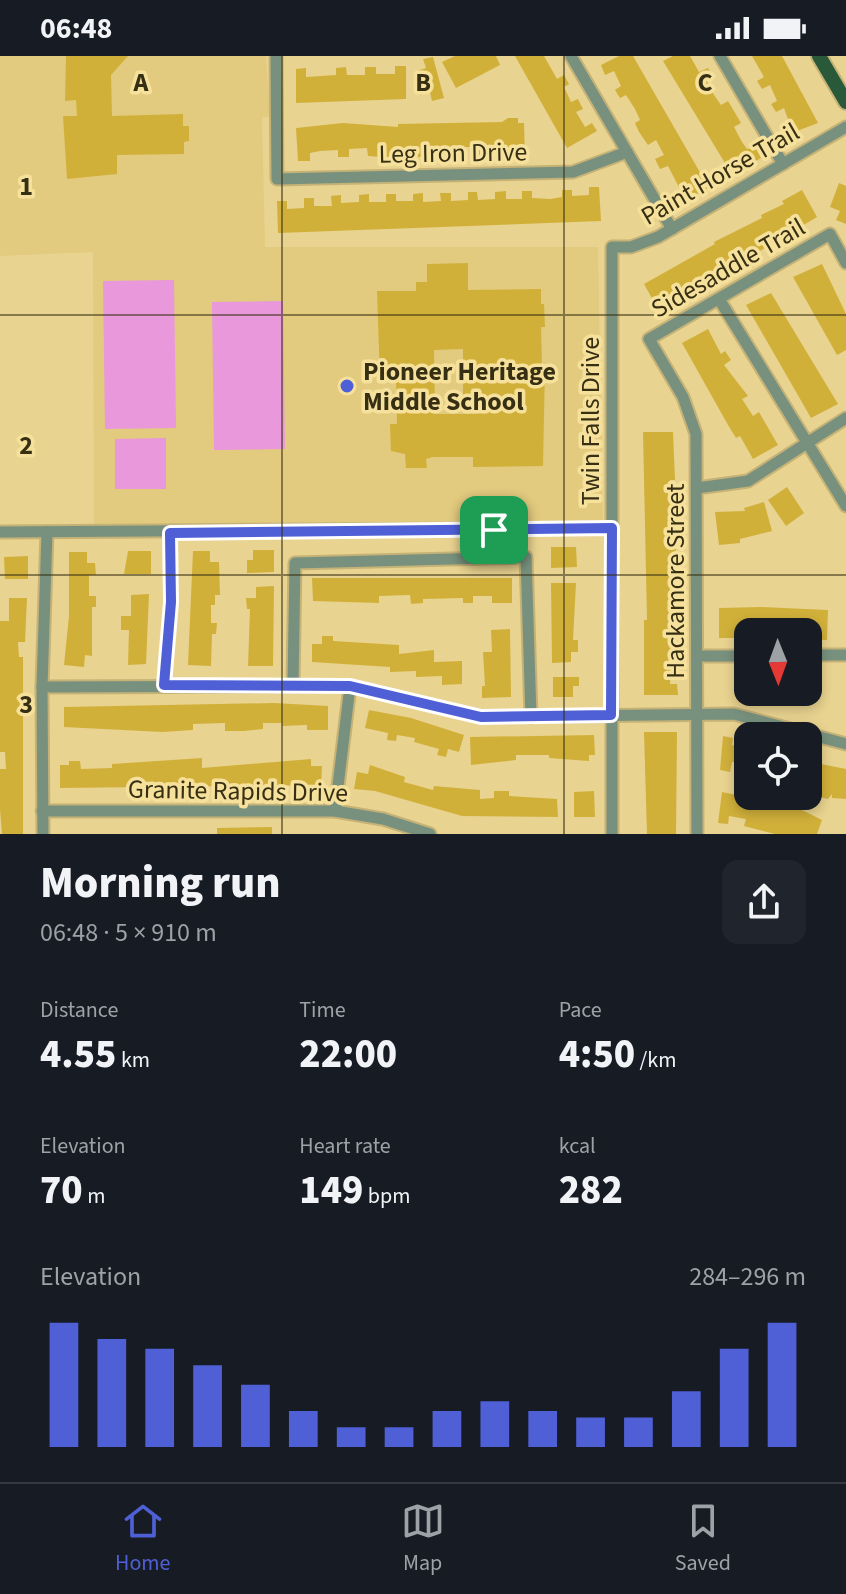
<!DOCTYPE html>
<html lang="en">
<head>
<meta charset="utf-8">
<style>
  :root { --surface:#171b24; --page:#20242c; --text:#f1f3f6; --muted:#9ea1a6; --line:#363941; --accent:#4f60d6 }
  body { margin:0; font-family:"Source Sans 3",sans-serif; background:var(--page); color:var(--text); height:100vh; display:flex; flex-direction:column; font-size:30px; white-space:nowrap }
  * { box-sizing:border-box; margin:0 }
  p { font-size:26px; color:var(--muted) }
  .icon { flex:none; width:44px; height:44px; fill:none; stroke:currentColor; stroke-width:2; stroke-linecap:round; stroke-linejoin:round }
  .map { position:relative; height:778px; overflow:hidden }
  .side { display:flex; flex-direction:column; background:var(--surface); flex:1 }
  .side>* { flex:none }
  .needle { width:52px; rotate:179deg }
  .buttons { position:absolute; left:734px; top:562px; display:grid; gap:16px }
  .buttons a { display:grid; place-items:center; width:88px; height:88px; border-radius:16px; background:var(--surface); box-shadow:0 4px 12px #0003; font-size:40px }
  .pin { position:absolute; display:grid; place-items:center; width:68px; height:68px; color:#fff; margin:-34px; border-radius:16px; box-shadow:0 4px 12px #0006 }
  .round { display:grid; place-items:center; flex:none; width:84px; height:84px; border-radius:16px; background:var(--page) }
  .head { display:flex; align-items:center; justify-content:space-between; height:136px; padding:0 40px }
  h1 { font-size:44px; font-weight:800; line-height:60px }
  .stats { display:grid; grid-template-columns:repeat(3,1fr); gap:12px; height:136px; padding:8px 40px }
  .stats div { display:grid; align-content:center }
  .stats b { font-size:40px; font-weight:800 }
  .stats small { font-size:22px; font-weight:400 }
  .stats p { font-size:22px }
  .chart { height:224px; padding:16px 40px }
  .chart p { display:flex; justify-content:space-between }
  .chart svg { width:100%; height:144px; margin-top:8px; stroke:var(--accent); stroke-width:6 }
  .status { display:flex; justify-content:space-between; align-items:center; height:56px; padding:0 40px; background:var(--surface); direction:ltr }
  .status svg { height:22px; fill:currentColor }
  .tab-bar { display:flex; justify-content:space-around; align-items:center; height:112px; border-top:2px solid var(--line); background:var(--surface); font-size:22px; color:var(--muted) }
  .tab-bar a { display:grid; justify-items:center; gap:4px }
  .tab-bar .selected { color:var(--accent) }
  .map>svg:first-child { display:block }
  .built { fill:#e2ca7e }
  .green { fill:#e898db }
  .building { fill:#d1b03a; fill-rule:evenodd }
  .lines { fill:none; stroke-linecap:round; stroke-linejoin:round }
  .minor-casing { stroke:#c5b277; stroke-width:15 }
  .major-casing { stroke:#c5b277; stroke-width:18 }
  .minor { stroke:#78917e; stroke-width:11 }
  .major { stroke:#295939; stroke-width:14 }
  .route-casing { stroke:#fff; stroke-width:16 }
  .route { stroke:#4f60d6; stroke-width:10 }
  .grid { fill:none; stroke:#372f13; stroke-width:2; stroke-opacity:0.55 }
  .poi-dot { fill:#4f60d6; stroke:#f6e19c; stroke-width:3 }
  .labels { text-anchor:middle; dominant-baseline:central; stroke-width:7; stroke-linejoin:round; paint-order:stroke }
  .street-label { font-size:26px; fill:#372f13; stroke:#f6e19c }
  .poi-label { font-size:26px; font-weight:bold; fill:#372f13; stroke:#f6e19c; text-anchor:start }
  .grid-label { font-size:26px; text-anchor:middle; font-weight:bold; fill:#372f13; stroke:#f6e19c; stroke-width:7; stroke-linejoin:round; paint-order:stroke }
</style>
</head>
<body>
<div class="status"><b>06:48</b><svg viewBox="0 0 49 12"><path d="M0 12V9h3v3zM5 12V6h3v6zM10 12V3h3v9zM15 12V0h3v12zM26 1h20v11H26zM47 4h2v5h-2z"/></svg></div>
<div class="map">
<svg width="846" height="778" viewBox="0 0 846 778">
  <rect width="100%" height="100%" fill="#e9d390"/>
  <path class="built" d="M0 0H266L270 61H262L265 191H598L603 464 94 469 93 196 0 200Z"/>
  <g class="green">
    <path d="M174 224 176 372 105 373 103 225Z"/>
    <path d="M283 245 285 393 214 394 212 246Z"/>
    <path d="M166 382V433H115V383Z"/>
  </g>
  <g class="building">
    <path d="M66 0H128L111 19 112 60 183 58V70H189V85L184 86V98L117 99V118L67 123 63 60H77L76 44 65 45Z"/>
    <path d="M455 0H496L500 9 456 32 442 6Z"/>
    <path d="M515 0H544L557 23 564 19 569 28 564 31 571 46 578 43 583 53 576 56 585 71 592 67 597 75 567 92Z"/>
    <path d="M619 0H633L709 132 680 147 676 138 681 135 668 110 660 113 655 103 664 99 656 84 648 89 639 76 635 67 640 64 635 53 626 39 620 42 615 34 621 30 614 15 605 19 601 9Z"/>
    <path d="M673 0H690L699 16 708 12 713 20 706 24 714 39 721 49 728 45 741 67 734 71 742 86 747 93 756 92 761 102 736 116 732 110 728 112 663 5Z"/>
    <path d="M752 0H782L818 67 789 78 786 70 790 69 784 52 776 56 771 48 777 45 770 29 762 33 757 25 764 21Z"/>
    <path d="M433 1 444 42 432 45 430 36 420 39 414 16 426 12 423 3Z"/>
    <path d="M395 10H406V43L296 47V13L306 12V21L336 19V12L346 11 347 19H365V11H376V18H395Z"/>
    <path d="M508 62H518V67H524L525 100H514V93H503V90H484V100H473V91H454V99H444L443 93 427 94V101H415L414 94H397V102L368 100 367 92 349 93V101H338V94L320 95 310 97V105H298L296 72 343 67 398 71V68L502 66Z"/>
    <path d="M839 127 846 130V168L836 164 840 155 830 151Z"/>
    <path d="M589 131H599L601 165 278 177 277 145H287V153L304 152V142H314V150H332L331 140 341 139V147L359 146V139L369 138V146H386V138H396V145H413V138L423 137V146L441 145 440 137H451V145L468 144V136H477L478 144 495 143V136L506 135V143H522V135H532V142L550 143 562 141V134H572V140L589 139Z"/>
    <path d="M802 134 817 161 659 255 644 228 715 188 714 186 762 162 761 159 784 148 782 145Z"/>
    <path d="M468 207V234L541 233V248H544L545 271H541L542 309H545L543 410 473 411V401H433L426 403 427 412H406L405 398 391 395 390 368H397L396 324 380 325 377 235H416V226H427V208ZM463 293V339L474 338V358H435L434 294Z"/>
    <path d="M822 208 846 258V294L837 299 793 221Z"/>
    <path d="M771 237 838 348 811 362 746 249Z"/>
    <path d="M708 273 721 298 725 295 731 304 724 309 748 340 742 343 753 360 759 356 778 389 753 403 740 380 736 382 728 369 682 287Z"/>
    <path d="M643 376H673L675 424H670V441H676V557H673L678 609H671L670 628H677L678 639H644V564H647Z"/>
    <path d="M787 431 804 457 786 470 768 444Z"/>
    <path d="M764 446 772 475 740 483V487L719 489 715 456 745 455 744 452Z"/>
    <path d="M551 491H576L577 511 551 512Z"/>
    <path d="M253 494H274V516L247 517V504H253Z"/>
    <path d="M128 495H151V518H124Z"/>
    <path d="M193 495H210V506H219L220 539H215V549H211V567H217L216 578H212L211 610 188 609Z"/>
    <path d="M69 496H87V507H95L96 519H89V540H96V551H92V600L85 599 84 611 64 609 69 560Z"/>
    <path d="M28 500V523H5L4 501Z"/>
    <path d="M312 522H512V547H492V540H473V547H463V542L423 543V547L411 548 410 539 379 540V547L313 545Z"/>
    <path d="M551 527H576L573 584H578V596H571V606L552 607Z"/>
    <path d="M274 530 273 610H248L250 553H247L246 542H256V531Z"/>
    <path d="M149 538 146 608 128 609 129 574H121V560H131V539Z"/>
    <path d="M9 542H27L25 586H18L19 601H23V778H2L0 753V713H6L5 696H0V565H9Z"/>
    <path d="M761 551 828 554 827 584H808V576H748V582H719V552Z"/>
    <path d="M510 573 511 641 482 642V630H485L483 596H492L491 574Z"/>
    <path d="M322 580H333V585L399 589V598L434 594V606L462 605V628L442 629V620L416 621V615L390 616V611L312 606V588H322Z"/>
    <path d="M553 621H579V630H573V641H553Z"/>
    <path d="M274 647 328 650V674H307V669L282 670V667H263V673L244 675H225V667L193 668V674L162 676 64 671V651Z"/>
    <path d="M369 654 411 662 464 679 459 696 448 693 446 701 437 699 439 693 414 686 415 682 397 679 396 685 387 684 388 677 365 672Z"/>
    <path d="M644 676H677L676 778H647Z"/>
    <path d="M594 679 595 699H589V705L549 702V699H516V704L471 709 470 681Z"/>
    <path d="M723 680 733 682 732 689 748 692V708L732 706 730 716 720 714Z"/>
    <path d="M202 702V712L311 703V710H322L321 729 60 732V709H69V705H80L81 713 112 712V708Z"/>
    <path d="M811 706 846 713V743L832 742V738L828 743 808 738Z"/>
    <path d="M370 709 405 721 404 726 433 734 434 730 480 734V743L494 742V735H509V740L557 743 558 761 462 760 375 735 354 733 357 716 368 718Z"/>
    <path d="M594 735 595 761H574V736Z"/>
    <path d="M722 736 798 752 822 764 817 778H775L744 770 746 763 729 760 728 768 718 767Z"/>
    <path d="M272 771V778H217V772Z"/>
  </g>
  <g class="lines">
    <defs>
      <g id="minor">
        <path d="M276 0 277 123 573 116 627 96"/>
        <path d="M571 0 672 173"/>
        <path d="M720 0 783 108"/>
        <path d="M719 243 846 450"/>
        <path d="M697 432 748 425 846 362"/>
        <path d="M0 476 612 472"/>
        <path d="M808 599H846"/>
        <path d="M697 600H748"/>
        <path d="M293 628 295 507 526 501 531 661"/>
        <path d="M164 629 171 546 170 477"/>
        <path d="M42 631 350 630 481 661 734 658 846 688"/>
        <path d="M42 755H335L383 763 430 778"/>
        <path d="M335 755 350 630"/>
        <path d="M43 778 42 631 47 476"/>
        <path d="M612 778V191H631L658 181 846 71"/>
        <path d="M697 778 696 378 683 341 649 283 830 178 846 207"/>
      </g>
      <path id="major" d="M819 0 846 46"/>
    </defs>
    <use href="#minor" class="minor-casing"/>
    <use href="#major" class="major-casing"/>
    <use href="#minor" class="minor"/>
    <use href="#major" class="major"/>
  </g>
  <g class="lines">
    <defs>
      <path id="route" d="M612 472 611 659 481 661 350 630 164 629 171 546 170 477Z"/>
    </defs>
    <use href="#route" class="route-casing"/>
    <use href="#route" class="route"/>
  </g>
  <path class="grid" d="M282 0V778M564 0V778M0 259H846M0 519H846"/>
  <circle class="poi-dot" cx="347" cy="330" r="8"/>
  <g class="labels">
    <g class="street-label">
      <text transform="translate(453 97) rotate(-1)">Leg Iron Drive</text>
      <text transform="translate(720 118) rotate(-30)">Paint Horse Trail</text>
      <text transform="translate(728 212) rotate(-30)">Sidesaddle Trail</text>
      <text transform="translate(590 365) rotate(-90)">Twin Falls Drive</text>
      <text transform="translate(675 525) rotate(-90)">Hackamore Street</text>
      <text transform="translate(238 735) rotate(1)">Granite Rapids Drive</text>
    </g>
    <g class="poi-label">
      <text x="363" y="315">Pioneer Heritage<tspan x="363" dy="30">Middle School</tspan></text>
    </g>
  </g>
  <g class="grid-label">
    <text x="141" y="35">A</text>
    <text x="423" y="35">B</text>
    <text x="705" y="35">C</text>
    <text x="26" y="139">1</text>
    <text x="26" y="398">2</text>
    <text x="26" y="657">3</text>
  </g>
</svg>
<div class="buttons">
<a><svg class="needle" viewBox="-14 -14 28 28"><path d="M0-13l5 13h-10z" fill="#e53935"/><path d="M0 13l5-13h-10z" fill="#9ea1a6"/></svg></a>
<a><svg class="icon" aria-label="locate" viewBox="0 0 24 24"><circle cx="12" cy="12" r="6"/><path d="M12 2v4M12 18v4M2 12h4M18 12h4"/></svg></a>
</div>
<div class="pin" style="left:494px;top:474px;background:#1e9e55"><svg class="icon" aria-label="arrive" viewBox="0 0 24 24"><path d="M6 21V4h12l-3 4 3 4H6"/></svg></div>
</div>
<section class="side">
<div class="head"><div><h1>Morning run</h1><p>06:48 · 5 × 910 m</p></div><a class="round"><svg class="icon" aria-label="share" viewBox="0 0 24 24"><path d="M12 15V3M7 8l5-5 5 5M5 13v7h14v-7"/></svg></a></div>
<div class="stats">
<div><p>Distance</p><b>4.55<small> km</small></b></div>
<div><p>Time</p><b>22:00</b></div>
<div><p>Pace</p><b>4:50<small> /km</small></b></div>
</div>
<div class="stats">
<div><p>Elevation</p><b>70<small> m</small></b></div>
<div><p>Heart rate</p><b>149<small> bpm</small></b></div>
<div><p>kcal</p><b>282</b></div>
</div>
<div class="chart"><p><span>Elevation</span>284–296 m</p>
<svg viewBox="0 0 160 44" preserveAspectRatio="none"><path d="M5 44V6M15 44V11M25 44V14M35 44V19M45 44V25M55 44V33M65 44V38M75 44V38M85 44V33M95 44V30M105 44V33M115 44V35M125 44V35M135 44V27M145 44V14M155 44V6"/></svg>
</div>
</section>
<nav class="tab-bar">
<a class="selected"><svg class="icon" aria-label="home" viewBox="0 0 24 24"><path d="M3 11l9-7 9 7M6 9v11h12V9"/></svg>Home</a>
<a><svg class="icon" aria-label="map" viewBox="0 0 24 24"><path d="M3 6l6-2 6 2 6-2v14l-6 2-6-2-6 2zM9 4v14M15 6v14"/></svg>Map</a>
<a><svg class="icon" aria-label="saved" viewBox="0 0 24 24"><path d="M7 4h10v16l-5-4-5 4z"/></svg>Saved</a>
</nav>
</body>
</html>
